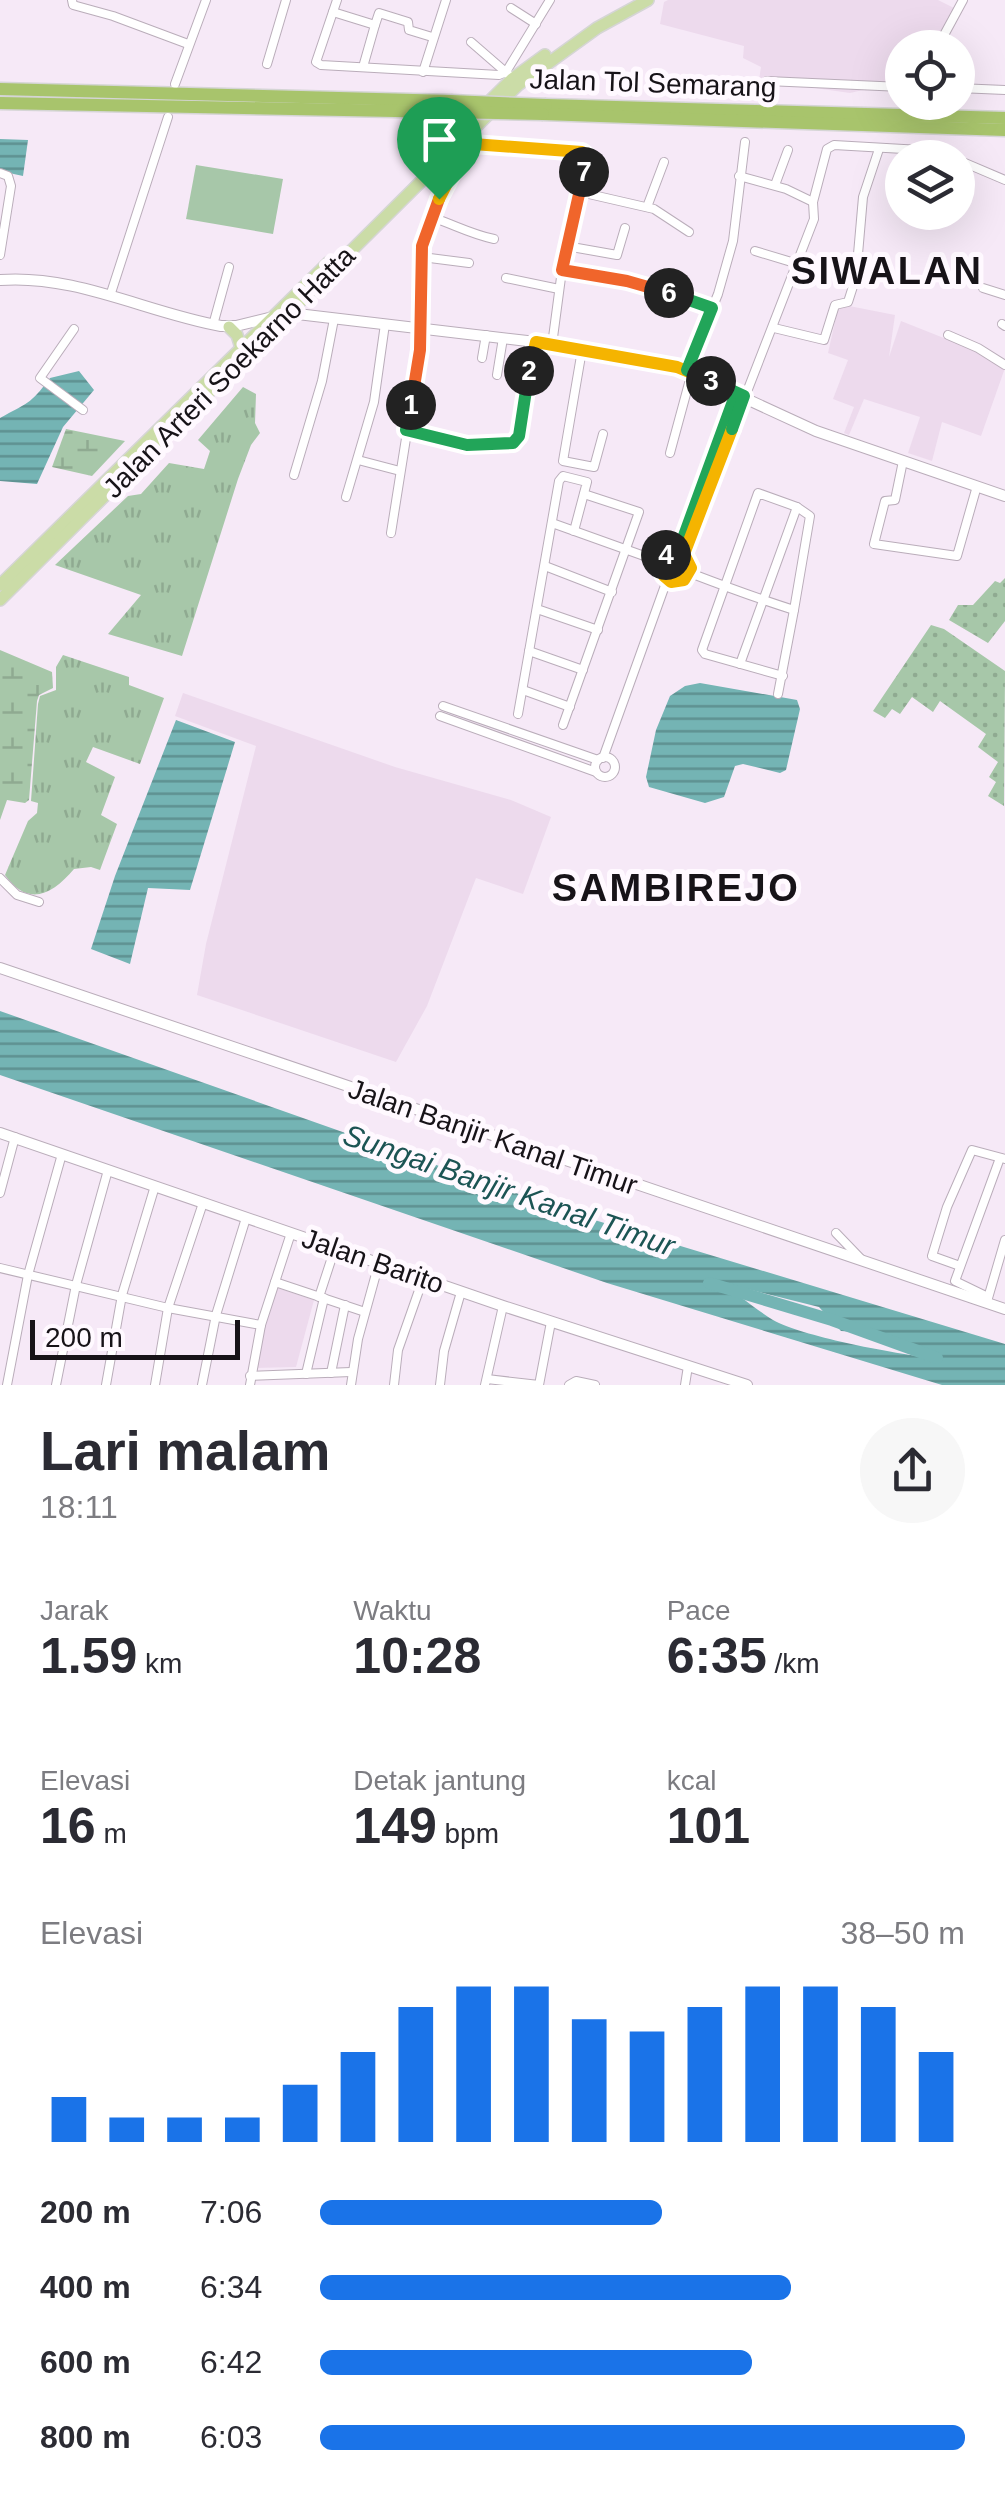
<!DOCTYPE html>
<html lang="id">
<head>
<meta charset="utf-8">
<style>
  :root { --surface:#fff; --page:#f7f7f7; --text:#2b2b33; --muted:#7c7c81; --accent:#1a73e8 }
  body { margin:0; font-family:Arial,sans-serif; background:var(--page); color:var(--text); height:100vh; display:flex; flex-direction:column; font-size:38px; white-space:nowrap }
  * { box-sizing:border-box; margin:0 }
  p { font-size:32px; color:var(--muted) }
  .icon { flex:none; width:55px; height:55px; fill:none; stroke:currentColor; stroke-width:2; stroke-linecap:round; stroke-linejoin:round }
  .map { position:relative; height:1385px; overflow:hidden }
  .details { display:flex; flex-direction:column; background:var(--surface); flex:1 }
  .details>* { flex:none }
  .tools { position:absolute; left:885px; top:30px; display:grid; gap:20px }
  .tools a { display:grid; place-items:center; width:90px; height:90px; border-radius:50%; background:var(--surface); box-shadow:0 10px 40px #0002; font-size:50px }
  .scale { position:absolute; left:30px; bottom:25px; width:210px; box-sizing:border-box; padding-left:10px; border:5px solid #171318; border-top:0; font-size:28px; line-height:35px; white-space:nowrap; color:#171318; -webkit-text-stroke:8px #fff9ff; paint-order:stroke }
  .pin { position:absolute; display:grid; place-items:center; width:85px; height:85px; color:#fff; margin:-102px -42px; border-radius:50% 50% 50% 0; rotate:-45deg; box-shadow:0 0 10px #0007 }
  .pin .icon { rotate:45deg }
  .km { position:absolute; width:50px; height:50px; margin:-25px; border-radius:50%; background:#222; color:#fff; font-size:28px; line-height:50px; text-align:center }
  .round { display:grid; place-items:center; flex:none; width:105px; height:105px; border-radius:52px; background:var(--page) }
  .overview { display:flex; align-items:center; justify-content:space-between; height:170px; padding:0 40px }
  h1 { font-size:55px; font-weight:700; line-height:75px }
  .figures { display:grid; grid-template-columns:repeat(3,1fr); gap:15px; height:170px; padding:10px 40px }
  .figures div { display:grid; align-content:center }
  .figures b { font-size:50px; font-weight:700 }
  .figures small { font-size:28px; font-weight:400 }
  .figures p { font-size:28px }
  .chart { height:280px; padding:20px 40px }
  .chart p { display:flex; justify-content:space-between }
  .chart svg { width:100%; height:180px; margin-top:10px; stroke:var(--accent); stroke-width:6 }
  ul { padding:0 40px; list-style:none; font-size:32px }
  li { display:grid; grid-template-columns:160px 120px 1fr; align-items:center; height:75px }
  li i { height:25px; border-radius:12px; background:var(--accent) }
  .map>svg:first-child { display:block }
  .built { fill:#eddaed }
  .grass { fill:url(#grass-tufts) }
  .wetland { fill:url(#wetland-marsh) }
  .park { fill:url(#park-dots) }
  .pitch { fill:#a7c7a9 }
  .water { fill:url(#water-rules); fill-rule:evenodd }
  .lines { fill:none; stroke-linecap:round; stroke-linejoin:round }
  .river { stroke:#74b4b4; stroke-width:12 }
  .street-casing { stroke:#baadba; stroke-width:10 }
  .secondary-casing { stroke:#baadba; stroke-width:12 }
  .primary-casing { stroke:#d5d5d5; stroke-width:14 }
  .highway-casing { stroke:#d5d5d5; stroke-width:15 }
  .street { stroke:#fff; stroke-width:8 }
  .secondary { stroke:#fff; stroke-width:10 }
  .primary { stroke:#cbdca7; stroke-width:11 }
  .highway { stroke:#a8c46c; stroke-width:12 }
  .highway-bridge-casing { stroke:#d5d5d5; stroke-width:15; stroke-linecap:butt }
  .highway-bridge { stroke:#a8c46c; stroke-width:12 }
  .split-1-casing { stroke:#fff; stroke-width:20 }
  .split-2-casing { stroke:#fff; stroke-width:20 }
  .split-3-casing { stroke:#fff; stroke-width:20 }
  .split-4-casing { stroke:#fff; stroke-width:20 }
  .split-5-casing { stroke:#fff; stroke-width:20 }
  .split-6-casing { stroke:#fff; stroke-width:20 }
  .split-7-casing { stroke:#fff; stroke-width:20 }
  .split-8-casing { stroke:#fff; stroke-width:20 }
  .split-1 { stroke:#f0652b; stroke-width:12 }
  .split-2 { stroke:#22a559; stroke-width:12 }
  .split-3 { stroke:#f5b400; stroke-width:12 }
  .split-4 { stroke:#22a559; stroke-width:12 }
  .split-5 { stroke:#f5b400; stroke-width:12 }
  .split-6 { stroke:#22a559; stroke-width:12 }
  .split-7 { stroke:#f0652b; stroke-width:12 }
  .split-8 { stroke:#f5b400; stroke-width:12 }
  .labels { text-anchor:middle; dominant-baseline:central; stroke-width:10; stroke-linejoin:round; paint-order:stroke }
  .street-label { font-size:28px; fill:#171318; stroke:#fff9ff }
  .water-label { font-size:30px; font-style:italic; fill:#1c5454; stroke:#fff9ff }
  .district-label { font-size:38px; font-weight:bold; letter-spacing:2.5px; fill:#171318; stroke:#fff9ff }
</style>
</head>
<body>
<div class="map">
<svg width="1005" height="1385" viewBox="0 0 1005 1385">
  <defs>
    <pattern id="grass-tufts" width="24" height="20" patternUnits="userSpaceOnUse" patternTransform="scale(2.5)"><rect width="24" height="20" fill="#a7c7a9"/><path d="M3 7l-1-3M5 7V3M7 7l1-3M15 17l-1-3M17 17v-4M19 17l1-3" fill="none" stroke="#8faa91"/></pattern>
    <pattern id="wetland-marsh" width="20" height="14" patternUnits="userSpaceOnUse" patternTransform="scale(2.5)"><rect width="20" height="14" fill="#a7c7a9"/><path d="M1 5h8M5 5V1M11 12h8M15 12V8" fill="none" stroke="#8faa91"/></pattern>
    <pattern id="park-dots" width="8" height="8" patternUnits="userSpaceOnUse" patternTransform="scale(2.5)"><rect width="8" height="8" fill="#a7c7a9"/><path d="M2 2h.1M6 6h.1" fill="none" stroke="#8faa91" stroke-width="1.8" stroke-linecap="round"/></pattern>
    <pattern id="water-rules" width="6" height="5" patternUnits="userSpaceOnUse" patternTransform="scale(2.5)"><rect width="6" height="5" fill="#74b4b4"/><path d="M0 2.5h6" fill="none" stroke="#5e9191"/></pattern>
  </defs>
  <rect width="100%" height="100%" fill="#f6e9f7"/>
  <g class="built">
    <path d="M668 0H938L956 9 933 47 902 48V89L876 87 850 93 759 80 761 67 743 58 744 46 660 24 664 2Z"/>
    <path d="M839 304 895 315 889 357 901 321 979 352 1005 368 981 436 942 422 932 461 908 453 920 417 864 399 849 435 844 433 854 407 833 399 848 360 828 353Z"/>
    <path d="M183 693 395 767 511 800 551 817 523 894 476 878 427 1006 396 1062 197 995 206 944 256 746 175 716Z"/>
    <path d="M275 1287 314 1300 296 1367 254 1368Z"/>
  </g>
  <g class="grass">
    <path d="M243 387 256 394 255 423 260 433 251 445 238 479 182 656 108 634 141 595 55 565 128 496 141 494 169 463 204 469 210 451 198 440Z"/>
    <path d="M63 655 129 677V685L164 698 140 764 93 747 86 762 115 777 101 815 117 824 100 870 91 867 74 869C53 894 28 908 5 875L28 821 37 813 38 803 31 801 38 704 40 696 56 690V667Z"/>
  </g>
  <g class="wetland">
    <path d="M66 429 125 441 92 476 52 467Z"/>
    <path d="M0 650 52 672 53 688 39 695 37 701 29 800 25 803 7 800 0 820Z"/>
  </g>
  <g class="park">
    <path d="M1005 578V621L988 643 949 620 958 605H973L995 581 1000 583Z"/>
    <path d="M931 625 944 629 1005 671 1004 806 988 796 996 782 989 777 998 762 978 747 986 734 940 701 933 712 912 697 900 714 892 709 885 718 873 711Z"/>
  </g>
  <path class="pitch" d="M196 165 283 179 273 234 186 219Z"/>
  <g class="water">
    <path d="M0 139 28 140 23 176 0 171Z"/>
    <path d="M79 371 94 390 63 427 37 484 0 481V418C27 403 30 405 50 378Z"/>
    <path d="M700 683 797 700 800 709 786 770 780 773 743 764 735 766 724 797 705 803 649 787 646 777 656 730 670 696 685 686Z"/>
    <path d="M176 720 235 742 190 890 148 888 130 964 91 949 115 876Z"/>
    <path d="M0 1011 578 1215 1005 1344V1385H942L607 1283 0 1075ZM715 1281 819 1307 841 1331 875 1333 892 1344 921 1350 926 1357C891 1353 801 1336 773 1320 753 1308 735 1289 712 1284Z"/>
  </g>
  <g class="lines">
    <path class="river" d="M709 1283 832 1320 937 1358"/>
    <defs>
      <g id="street">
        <path d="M72 0 73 5 113 16 188 44"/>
        <path d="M337 0 316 62 321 65 499 75 506 72"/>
        <path d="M511 8 536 24"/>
        <path d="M333 12 375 25 363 67"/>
        <path d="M375 25 379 13 408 22 409 30 432 37"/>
        <path d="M471 42 509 75"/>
        <path d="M937 48 963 0"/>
        <path d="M267 64 286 0"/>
        <path d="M423 72 446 0"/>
        <path d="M506 72 550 0"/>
        <path d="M767 81 902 87"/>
        <path d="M175 84 206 0"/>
        <path d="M958 88 1005 90"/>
        <path d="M958 160 1005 180"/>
        <path d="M0 173 8 176 11 186 0 255"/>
        <path d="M739 176 786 189 813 202"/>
        <path d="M775 185 788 150"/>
        <path d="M580 192 654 209 689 232"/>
        <path d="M647 207 664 162"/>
        <path d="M431 217C453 224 470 234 494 239"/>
        <path d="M566 246 617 255 625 228"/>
        <path d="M755 251 798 264"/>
        <path d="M422 257 469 263"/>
        <path d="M562 270 649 286 712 308"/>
        <path d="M506 278 559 289"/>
        <path d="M983 288 1005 295"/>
        <path d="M110 296 168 117"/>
        <path d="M1002 324 1005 326"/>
        <path d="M213 325 229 267"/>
        <path d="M774 328 824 340 835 305 848 302 856 277 863 197 879 149"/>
        <path d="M74 329 40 378 83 410"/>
        <path d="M948 335 978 348 1005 365"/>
        <path d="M582 350 563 461 594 467 603 434"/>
        <path d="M482 358 486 335"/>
        <path d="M687 370 718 294 733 241 745 142"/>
        <path d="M497 375 503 338"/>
        <path d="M406 429 467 445 517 442 536 342"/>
        <path d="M670 453 692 372"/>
        <path d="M358 460 400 471"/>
        <path d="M903 461 895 500 885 501 874 544 957 556 977 486"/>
        <path d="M294 475 322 381 334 319"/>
        <path d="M346 497 374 402 385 324"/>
        <path d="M552 523 661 562"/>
        <path d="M391 533 420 350 424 232 449 178 473 143 583 153 587 156 562 270 552 345"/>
        <path d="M678 552 737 393"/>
        <path d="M684 554 673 552 664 557 660 567 667 580 680 582 690 573V563L684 554 814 219 813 202 827 149 834 145 921 150 950 158"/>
        <path d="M545 566 612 592"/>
        <path d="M690 573C724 586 759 599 794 610L810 516 797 507 758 493 702 650 705 654 783 676"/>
        <path d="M537 609 598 630"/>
        <path d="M529 651 583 670"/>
        <path d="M740 664 797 507"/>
        <path d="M523 690 570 707"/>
        <path d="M778 694 794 610"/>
        <path d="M443 706 598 760"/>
        <path d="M518 714 559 481 563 476 587 482 574 531"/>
        <path d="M440 716 596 772"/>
        <path d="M563 725 639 512 584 494"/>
        <circle cx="605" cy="767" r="10"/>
        <path d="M603 758 667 580"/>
        <path d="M0 878 17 895 39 902"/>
        <path d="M0 1193 15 1137"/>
        <path d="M836 1233 862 1260"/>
        <path d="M960 1266 932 1256 947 1207 972 1150 1005 1159"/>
        <path d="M0 1268 168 1308 261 1325"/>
        <path d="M275 1282 365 1312"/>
        <path d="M319 1297 335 1248"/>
        <path d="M988 1297 955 1281 1000 1158"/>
        <path d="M988 1298 1005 1240"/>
        <path d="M331 1373 345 1305"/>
        <path d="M306 1374 324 1298"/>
        <path d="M250 1376 351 1372"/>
        <path d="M487 1379 539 1385"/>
        <path d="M7 1385 28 1275 62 1154"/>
        <path d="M56 1385 76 1285 108 1170"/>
        <path d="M106 1385 122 1295 155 1186"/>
        <path d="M155 1385 168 1308 203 1203"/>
        <path d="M202 1385 216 1315 246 1218"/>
        <path d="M250 1385 261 1325 291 1233"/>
        <path d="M351 1385 358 1339 379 1263"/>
        <path d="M394 1385 398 1350 423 1279"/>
        <path d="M440 1385 444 1351 461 1292"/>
        <path d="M485 1385 503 1306"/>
        <path d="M539 1385 551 1322"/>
        <path d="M569 1385 576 1381 595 1385"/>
        <path d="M685 1385 688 1366"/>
      </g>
      <g id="secondary">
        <path d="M0 280C75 274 148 313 221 326H236L289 313 536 342 677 367 816 431 1005 496"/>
        <path d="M0 968 1005 1309"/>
        <path d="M0 1133 503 1306 747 1385"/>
      </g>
      <g id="primary">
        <path d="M437 153 512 79 545 55"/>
        <path d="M229 327 237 335 241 348"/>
        <path d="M0 585 329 262"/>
        <path d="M0 600 518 85 597 28 648 0"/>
      </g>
      <g id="highway">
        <path d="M0 89 451 101"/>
        <path d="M0 103 446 112"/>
        <path d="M546 105 1005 118"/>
        <path d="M543 114 1005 130"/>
      </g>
    </defs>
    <use href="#street" class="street-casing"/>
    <use href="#secondary" class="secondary-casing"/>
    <use href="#primary" class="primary-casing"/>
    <use href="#highway" class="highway-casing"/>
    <use href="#street" class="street"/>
    <use href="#secondary" class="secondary"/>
    <use href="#primary" class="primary"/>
    <use href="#highway" class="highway"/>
    <defs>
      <g id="highway-bridge">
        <path d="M451 101 546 105"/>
        <path d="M446 112 543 114"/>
      </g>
    </defs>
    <use href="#highway-bridge" class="highway-bridge-casing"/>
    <use href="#highway-bridge" class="highway-bridge"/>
  </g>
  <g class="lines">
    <defs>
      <path id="split-1" d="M411 405 420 350 422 246 439 199"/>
      <path id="split-2" d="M411 405 406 430 467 445 513 443 519 436 529 371"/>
      <path id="split-3" d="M529 371 536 342 677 367 711 381"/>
      <path id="split-4" d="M666 555 678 552 736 393 711 381"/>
      <path id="split-5" d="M666 555 660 567 664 576 671 582 684 580 691 568 684 554 732 429"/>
      <path id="split-6" d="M669 293 712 308 687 370 744 396 732 429"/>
      <path id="split-7" d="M584 172 562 270 627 281 669 293"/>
      <path id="split-8" d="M439 199 456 166 473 144 582 152 587 156 584 172"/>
    </defs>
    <use href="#split-1" class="split-1-casing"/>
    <use href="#split-2" class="split-2-casing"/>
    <use href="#split-3" class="split-3-casing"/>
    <use href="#split-4" class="split-4-casing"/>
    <use href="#split-5" class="split-5-casing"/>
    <use href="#split-6" class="split-6-casing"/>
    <use href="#split-7" class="split-7-casing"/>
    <use href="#split-8" class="split-8-casing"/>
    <use href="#split-1" class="split-1"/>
    <use href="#split-2" class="split-2"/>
    <use href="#split-3" class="split-3"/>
    <use href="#split-4" class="split-4"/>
    <use href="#split-5" class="split-5"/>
    <use href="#split-6" class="split-6"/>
    <use href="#split-7" class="split-7"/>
    <use href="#split-8" class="split-8"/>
  </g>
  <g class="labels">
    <g class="street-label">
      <text transform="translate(653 83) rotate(2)">Jalan Tol Semarang</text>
      <text transform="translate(229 372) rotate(-45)">Jalan Arteri Soekarno Hatta</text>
      <text transform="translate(493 1137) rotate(19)">Jalan Banjir Kanal Timur</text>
      <text transform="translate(373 1261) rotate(19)">Jalan Barito</text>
    </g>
    <g class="water-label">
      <text transform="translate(509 1190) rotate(19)">Sungai Banjir Kanal Timur</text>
    </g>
    <g class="district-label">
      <text x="887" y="271">SIWALAN</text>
      <text x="676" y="888">SAMBIREJO</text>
    </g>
  </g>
</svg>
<div class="tools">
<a><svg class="icon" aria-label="locate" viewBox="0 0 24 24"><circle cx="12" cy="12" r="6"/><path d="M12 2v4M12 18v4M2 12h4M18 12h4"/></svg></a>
<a><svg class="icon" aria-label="layers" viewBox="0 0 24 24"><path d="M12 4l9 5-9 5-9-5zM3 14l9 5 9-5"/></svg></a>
</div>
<div class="scale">200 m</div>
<div class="pin" style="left:439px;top:199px;background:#1e9e55"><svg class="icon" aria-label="arrive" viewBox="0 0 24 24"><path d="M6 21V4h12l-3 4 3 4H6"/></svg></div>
<b class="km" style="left:411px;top:405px">1</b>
<b class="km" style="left:529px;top:371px">2</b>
<b class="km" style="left:711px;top:381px">3</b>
<b class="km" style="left:666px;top:555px">4</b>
<b class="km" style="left:669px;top:293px">6</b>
<b class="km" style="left:584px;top:172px">7</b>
</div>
<section class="details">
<div class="overview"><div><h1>Lari malam</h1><p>18:11</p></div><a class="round"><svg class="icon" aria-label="share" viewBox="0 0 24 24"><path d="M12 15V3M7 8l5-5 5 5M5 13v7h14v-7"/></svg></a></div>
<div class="figures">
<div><p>Jarak</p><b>1.59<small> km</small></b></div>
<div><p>Waktu</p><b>10:28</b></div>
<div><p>Pace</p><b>6:35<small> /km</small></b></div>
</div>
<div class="figures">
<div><p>Elevasi</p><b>16<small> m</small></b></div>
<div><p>Detak jantung</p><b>149<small> bpm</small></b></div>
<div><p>kcal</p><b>101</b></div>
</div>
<div class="chart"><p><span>Elevasi</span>38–50 m</p>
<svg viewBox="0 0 160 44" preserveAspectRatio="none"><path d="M5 44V33M15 44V38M25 44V38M35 44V38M45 44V30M55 44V22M65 44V11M75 44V6M85 44V6M95 44V14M105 44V17M115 44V11M125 44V6M135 44V6M145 44V11M155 44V22"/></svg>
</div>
<ul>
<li><b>200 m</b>7:06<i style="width:53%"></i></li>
<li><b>400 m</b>6:34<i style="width:73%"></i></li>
<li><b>600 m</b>6:42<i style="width:67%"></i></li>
<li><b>800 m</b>6:03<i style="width:100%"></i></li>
</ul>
</section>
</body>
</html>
